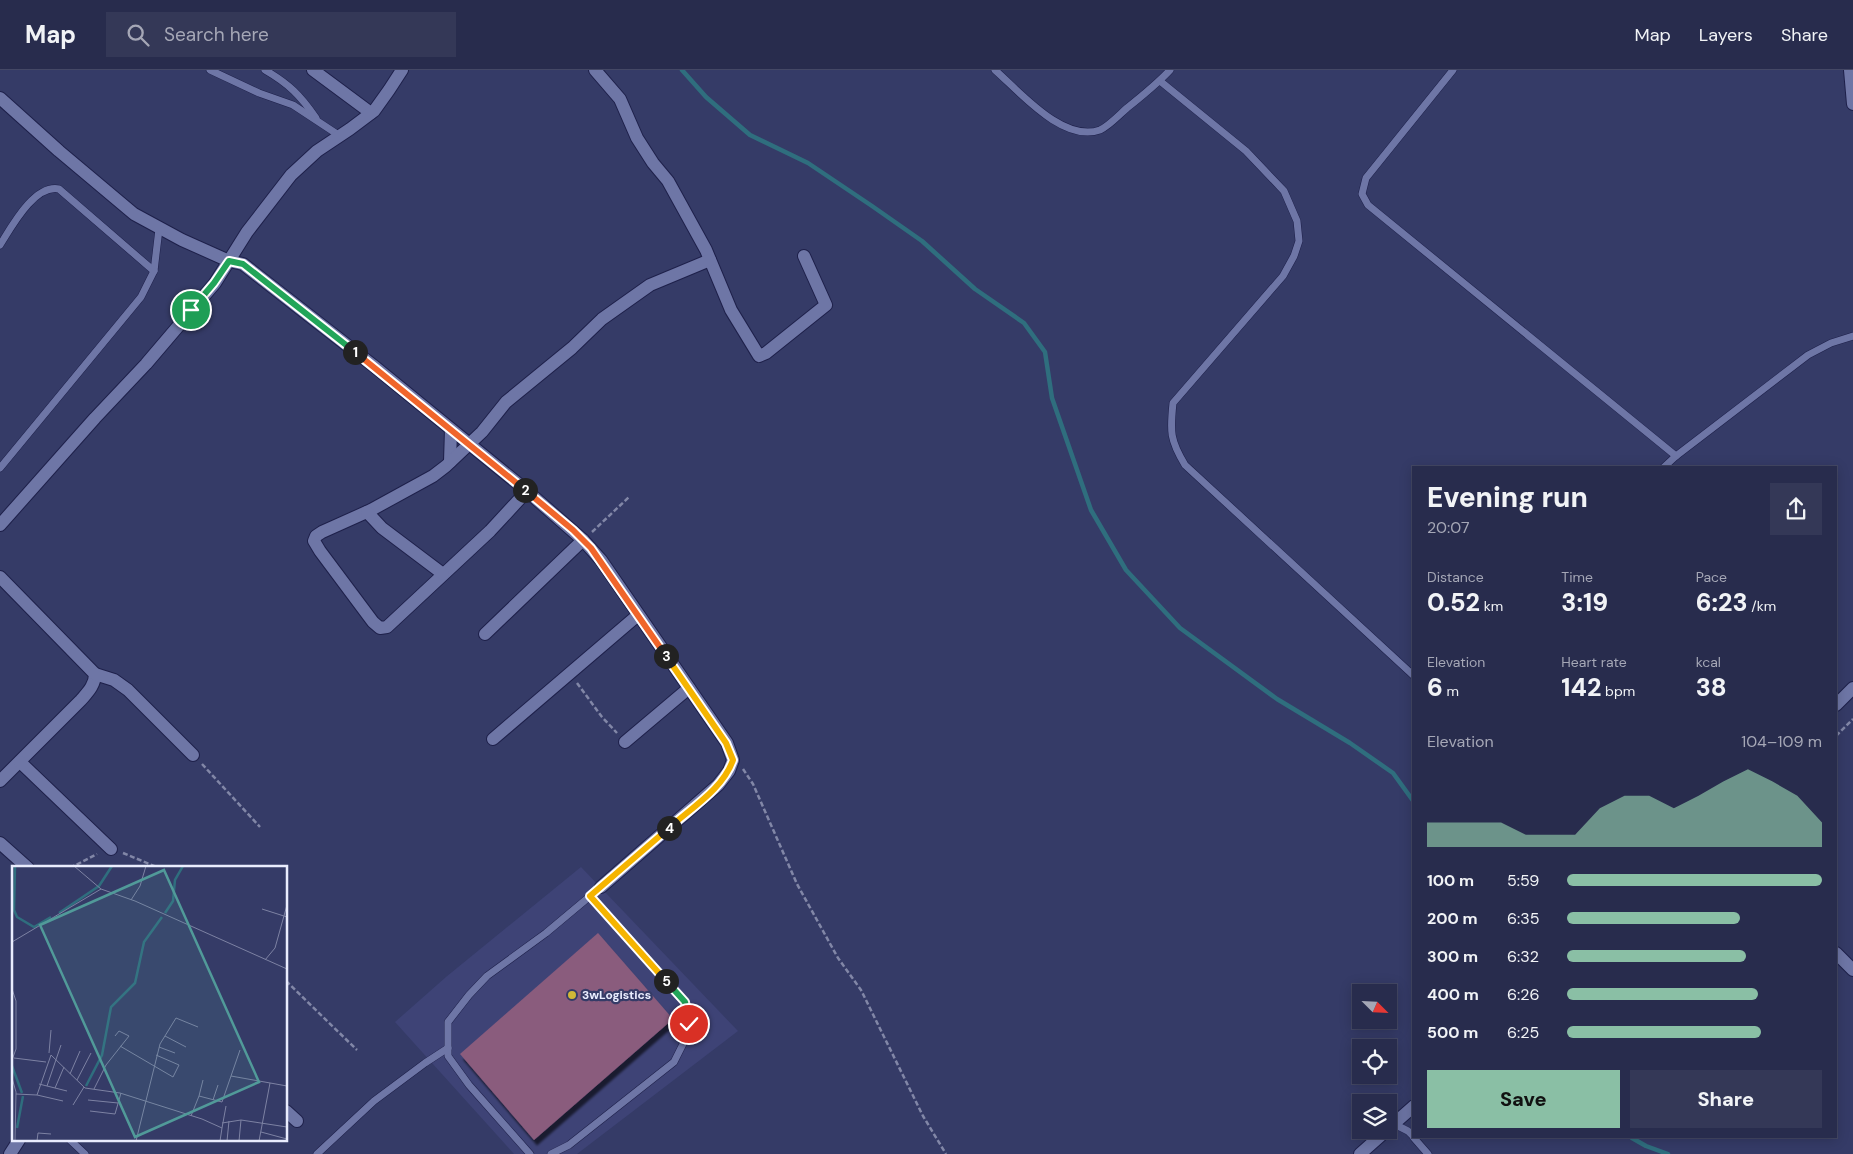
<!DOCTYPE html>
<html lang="en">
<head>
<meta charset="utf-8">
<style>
  :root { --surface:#282c4d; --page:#343857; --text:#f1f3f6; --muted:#a5a7b6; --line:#444865; --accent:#8abfa5 }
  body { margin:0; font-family:"DM Sans",sans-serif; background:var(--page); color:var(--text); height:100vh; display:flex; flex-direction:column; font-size:19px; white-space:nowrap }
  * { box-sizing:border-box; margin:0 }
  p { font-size:16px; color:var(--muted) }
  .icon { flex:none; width:28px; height:28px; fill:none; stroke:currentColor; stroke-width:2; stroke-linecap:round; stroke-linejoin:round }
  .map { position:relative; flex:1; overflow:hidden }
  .side { position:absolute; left:1412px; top:396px; width:425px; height:672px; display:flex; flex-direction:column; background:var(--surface); border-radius:0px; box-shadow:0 2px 12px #0003,0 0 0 1px var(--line) }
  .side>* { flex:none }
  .needle { width:32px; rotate:114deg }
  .buttons { position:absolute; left:1352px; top:914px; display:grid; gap:10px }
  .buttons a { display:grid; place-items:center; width:45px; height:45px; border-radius:0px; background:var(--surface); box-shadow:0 2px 12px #0003,0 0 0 1px var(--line); font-size:25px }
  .pin { position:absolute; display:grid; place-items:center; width:42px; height:42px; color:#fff; margin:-21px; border:2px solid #fff; border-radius:50%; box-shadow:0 1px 5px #0007 }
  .km { position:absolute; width:25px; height:25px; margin:-12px; border-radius:50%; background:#222; color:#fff; font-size:14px; line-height:25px; text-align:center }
  .round { display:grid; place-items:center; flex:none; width:52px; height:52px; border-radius:0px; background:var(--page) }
  .head { display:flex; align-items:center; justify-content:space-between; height:85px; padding:0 15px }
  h1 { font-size:28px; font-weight:800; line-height:38px }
  .metrics { display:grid; grid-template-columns:repeat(3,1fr); gap:8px; height:85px; padding:5px 15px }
  .metrics div { display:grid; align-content:center }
  .metrics b { font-size:25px; font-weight:800 }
  .metrics small { font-size:14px; font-weight:400 }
  .metrics p { font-size:14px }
  .chart { height:140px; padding:10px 15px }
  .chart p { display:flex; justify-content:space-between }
  .chart svg { width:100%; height:90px; margin-top:5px; fill:var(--accent); opacity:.7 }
  .primary-button { display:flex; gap:10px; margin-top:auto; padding:10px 15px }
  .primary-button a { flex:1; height:58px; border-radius:0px; background:var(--accent); color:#111; font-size:20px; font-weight:800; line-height:58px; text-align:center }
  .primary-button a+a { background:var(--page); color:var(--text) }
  ul { padding:0 15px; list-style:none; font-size:16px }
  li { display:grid; grid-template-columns:80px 60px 1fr; align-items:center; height:38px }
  li i { height:12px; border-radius:6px; background:var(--accent) }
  header { display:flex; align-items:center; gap:30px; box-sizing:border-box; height:70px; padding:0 25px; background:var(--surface); border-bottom:1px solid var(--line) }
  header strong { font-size:24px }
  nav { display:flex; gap:28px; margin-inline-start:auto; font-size:18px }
  .search { width:350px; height:45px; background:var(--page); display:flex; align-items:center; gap:12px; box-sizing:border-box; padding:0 18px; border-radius:0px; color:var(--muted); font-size:19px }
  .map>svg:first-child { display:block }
  .built { fill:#3e4376 }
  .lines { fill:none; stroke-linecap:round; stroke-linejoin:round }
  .stream { stroke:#2f6e7e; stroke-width:4.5 }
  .building { fill:#8a5c7d; filter:url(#shadow) }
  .lane-casing { stroke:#1e204a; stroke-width:8 }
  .street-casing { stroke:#1e204a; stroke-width:14 }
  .secondary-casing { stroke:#1e204a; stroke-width:14 }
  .path { stroke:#8287a7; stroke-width:2.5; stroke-dasharray:5 2.5; stroke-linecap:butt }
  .lane { stroke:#6e76a6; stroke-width:7 }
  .street { stroke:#6e76a6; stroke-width:12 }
  .secondary { stroke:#6e76a6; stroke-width:12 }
  .split-1-casing { stroke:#fff; stroke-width:10 }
  .split-2-casing { stroke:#fff; stroke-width:10 }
  .split-3-casing { stroke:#fff; stroke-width:10 }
  .split-4-casing { stroke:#fff; stroke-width:10 }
  .split-5-casing { stroke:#fff; stroke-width:10 }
  .split-6-casing { stroke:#fff; stroke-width:10 }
  .split-1 { stroke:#22a559; stroke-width:6 }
  .split-2 { stroke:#f0652b; stroke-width:6 }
  .split-3 { stroke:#f0652b; stroke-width:6 }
  .split-4 { stroke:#f5b400; stroke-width:6 }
  .split-5 { stroke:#f5b400; stroke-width:6 }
  .split-6 { stroke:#22a559; stroke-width:6 }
  .poi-dot { fill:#d1b736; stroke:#353b67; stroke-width:2 }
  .labels { text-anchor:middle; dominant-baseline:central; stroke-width:4.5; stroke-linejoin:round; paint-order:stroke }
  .poi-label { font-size:12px; font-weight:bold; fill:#eaedfe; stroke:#353b67; text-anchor:start }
  .inset-river { fill:none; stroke:#2f6e7e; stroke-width:2.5 }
  .inset-road { fill:none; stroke:#7d82a3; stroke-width:1 }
  .view { fill:#519a99; fill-opacity:0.15; stroke:#519a99; stroke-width:2.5 }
  .inset-edge { fill:none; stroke:#eaedfe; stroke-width:2.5 }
</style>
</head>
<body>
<header>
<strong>Map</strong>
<div class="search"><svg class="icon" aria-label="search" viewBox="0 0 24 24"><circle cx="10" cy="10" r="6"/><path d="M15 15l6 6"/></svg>Search here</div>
<nav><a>Map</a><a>Layers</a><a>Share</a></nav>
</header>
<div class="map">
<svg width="1853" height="1084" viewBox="0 0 1853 1084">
  <defs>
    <filter id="shadow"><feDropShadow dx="3" dy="5.5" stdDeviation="1" flood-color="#0009"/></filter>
  </defs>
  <rect width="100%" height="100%" fill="#353b67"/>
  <path class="built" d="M581 797 738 961 577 1084H514L395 952 446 907Z"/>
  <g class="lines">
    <g class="stream">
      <path d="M682 0 706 27 750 65 808 93 872 136 922 171 975 219 1024 253 1045 282 1052 328 1091 440 1126 500 1180 558 1277 629 1350 673 1393 703 1414 732"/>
      <path d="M1632 1068 1646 1076 1668 1084"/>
    </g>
  </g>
  <path class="building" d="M598 863 673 949 534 1070 460 984Z"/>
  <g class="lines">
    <defs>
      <g id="lane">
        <path d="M210 0 259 23 293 35 340 66"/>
        <path d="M265 0C289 14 300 25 316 48"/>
        <path d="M995 0C1020 22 1063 73 1100 60 1109 56 1119 45 1127 38 1142 26 1157 14 1170 0"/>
        <path d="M1453 0 1366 108 1362 124 1368 135 1676 386"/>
        <path d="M1160 11 1246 81 1284 121 1297 151 1299 171 1294 186 1283 206 1173 333C1170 362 1170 370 1185 395L1414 606"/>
        <path d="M0 175C11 158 34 114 59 119L154 201"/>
        <path d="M0 398 141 227 154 201 159 159"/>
        <path d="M1663 398 1676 386 1808 285 1831 273 1853 266"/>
        <path d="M1394 1054 1408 1061 1414 1067"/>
        <path d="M1414 1068 1428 1084"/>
        <path d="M70 1070 85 1084"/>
        <path d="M317 1084 374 1031 425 993 448 978"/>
        <path d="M530 1084 469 1015 448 986V952L469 925 487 906 546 863 601 817"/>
        <path d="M551 1084 569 1075 674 992 683 974 689 954 685 932 590 826"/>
      </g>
      <g id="street">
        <path d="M313 0 371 43"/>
        <path d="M595 0 620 29 637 68 653 93 668 111 706 180 731 240 759 286 766 283 826 235 804 186"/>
        <path d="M1850 0 1853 34"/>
        <path d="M0 28 59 81 134 144 182 170 229 191 243 194 257 205 375 297 527 421 583 470 601 490 727 673 733 690 729 701 718 715 601 817"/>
        <path d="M450 392 451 360"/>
        <path d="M527 421 490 461 387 557 380 558 373 552 320 481 314 471 316 466 322 462 371 440 433 406 446 396 482 362 506 332 572 278 602 249 650 215 710 190"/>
        <path d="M367 442 382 458 443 504"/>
        <path d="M0 507 95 604C95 615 88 622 81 630L0 711"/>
        <path d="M485 564 583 470"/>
        <path d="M95 604 114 610 128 620 193 685"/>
        <path d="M1836 635 1853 618"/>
        <path d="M493 669 638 545"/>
        <path d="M625 672 689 618"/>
        <path d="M20 692 111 779"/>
        <path d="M0 773 28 798"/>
        <path d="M1836 883 1853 900"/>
        <path d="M286 1041 297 1051"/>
        <path d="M1389 1058 1414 1036"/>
        <path d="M10 1084 19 1070"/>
        <path d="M1360 1084 1387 1060"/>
      </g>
      <path id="secondary" d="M0 455 95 348 146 294 215 213 247 162 291 105 317 81 350 59 374 41 389 20 402 0"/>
    </defs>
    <use href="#lane" class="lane-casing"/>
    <use href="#street" class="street-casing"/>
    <use href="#secondary" class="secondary-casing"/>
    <g class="path">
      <path d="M592 462 629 427"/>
      <path d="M577 613 602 647 617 663"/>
      <path d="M1836 666 1853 649"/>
      <path d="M202 694 260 757"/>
      <path d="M743 699 753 714 797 814 838 888 861 920 923 1046 946 1084"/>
      <path d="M123 783 159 798"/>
      <path d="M70 798 97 784"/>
      <path d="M286 911 357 980"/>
    </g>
    <use href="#lane" class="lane"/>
    <use href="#street" class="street"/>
    <use href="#secondary" class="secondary"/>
  </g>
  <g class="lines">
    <defs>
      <path id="split-1" d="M191 240 214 213 229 191 243 194 355 282"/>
      <path id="split-2" d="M355 282 525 420"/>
      <path id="split-3" d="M525 420 573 460 591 478 666 586"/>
      <path id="split-4" d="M666 586 726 673 733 690C723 719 691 738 669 758"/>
      <path id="split-5" d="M666 911 590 826 669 758"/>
      <path id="split-6" d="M666 911 685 932 689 954"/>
    </defs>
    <use href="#split-1" class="split-1-casing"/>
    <use href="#split-2" class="split-2-casing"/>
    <use href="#split-3" class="split-3-casing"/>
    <use href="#split-4" class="split-4-casing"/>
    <use href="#split-5" class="split-5-casing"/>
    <use href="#split-6" class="split-6-casing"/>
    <use href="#split-1" class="split-1"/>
    <use href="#split-2" class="split-2"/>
    <use href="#split-3" class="split-3"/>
    <use href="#split-4" class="split-4"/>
    <use href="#split-5" class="split-5"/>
    <use href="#split-6" class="split-6"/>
  </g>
  <circle class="poi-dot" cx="572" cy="925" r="5"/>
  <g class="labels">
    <g class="poi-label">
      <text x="582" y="925">3wLogistics</text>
    </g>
  </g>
  <g transform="translate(12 796)">
    <rect width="275" height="275" fill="#353b67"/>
    <path class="inset-river" d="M3 0 2 44 5 51 22 61 39 51M47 47 87 20 100 0M153 47 161 35 163 14 171 0M0 200 10 227M74 220 90 189 99 141 123 117 132 76 150 51M5 262 11 230"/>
    <path class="inset-road" d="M62 0 89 23 123 35 275 103M119 34 128 20 134 0M250 43 275 51M0 76 89 23M253 94 263 82 275 39M0 123 4 135V183L0 194M153 170 174 181M108 180 161 211 167 199 144 189M147 181 163 187M37 187 39 164M2 192 34 196M58 208 68 185M219 210 275 220M0 212 4 226 3 275M65 214 79 187M27 218 55 225M35 220 49 179M43 222 52 201M82 223 94 199 117 170 107 165 103 170M4 228 25 229 39 189 73 222 108 227 190 253 210 262 208 275M25 229 51 235M187 230 191 214M76 234 106 237M201 234 206 219M61 239 72 221M78 245 103 248 109 227M179 250 187 230 210 236 228 184M210 257 229 254 275 261M210 262 214 240M249 266 275 273M25 275 26 267 39 268M124 275 148 178 164 152 186 161M215 275 217 255M227 275 229 254M247 275 258 217"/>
    <path class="view" d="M152 4 247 216 123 271 28 59Z"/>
    <rect width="275" height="275" class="inset-edge"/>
  </g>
</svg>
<div class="buttons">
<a><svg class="needle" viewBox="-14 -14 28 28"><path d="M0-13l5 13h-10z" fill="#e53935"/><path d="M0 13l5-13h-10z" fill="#a5a7b6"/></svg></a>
<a><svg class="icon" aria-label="locate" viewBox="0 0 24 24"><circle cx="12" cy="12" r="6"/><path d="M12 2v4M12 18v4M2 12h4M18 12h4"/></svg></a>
<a><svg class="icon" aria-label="layers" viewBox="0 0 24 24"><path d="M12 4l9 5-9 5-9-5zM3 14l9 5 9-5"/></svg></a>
</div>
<div class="pin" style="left:191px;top:240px;background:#1e9e55"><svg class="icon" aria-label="arrive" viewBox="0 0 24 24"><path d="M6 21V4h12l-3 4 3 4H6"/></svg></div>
<div class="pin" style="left:689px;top:954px;background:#d93025"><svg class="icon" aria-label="check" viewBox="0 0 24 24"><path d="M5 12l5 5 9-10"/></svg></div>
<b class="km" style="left:355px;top:282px">1</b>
<b class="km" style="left:525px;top:420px">2</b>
<b class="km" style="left:666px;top:586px">3</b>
<b class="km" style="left:669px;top:758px">4</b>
<b class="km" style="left:666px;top:911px">5</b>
<section class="side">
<div class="head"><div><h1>Evening run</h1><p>20:07</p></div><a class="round"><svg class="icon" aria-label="share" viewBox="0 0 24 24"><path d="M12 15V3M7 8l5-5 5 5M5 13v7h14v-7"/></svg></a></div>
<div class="metrics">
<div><p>Distance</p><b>0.52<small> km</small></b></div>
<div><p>Time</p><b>3:19</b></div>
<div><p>Pace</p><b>6:23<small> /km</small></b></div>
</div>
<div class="metrics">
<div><p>Elevation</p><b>6<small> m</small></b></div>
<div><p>Heart rate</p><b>142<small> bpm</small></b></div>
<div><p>kcal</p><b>38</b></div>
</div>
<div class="chart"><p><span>Elevation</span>104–109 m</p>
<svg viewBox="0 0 160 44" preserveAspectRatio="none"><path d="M0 44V32L10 32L20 32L30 32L40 38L50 38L60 38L70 25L80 19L90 19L100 25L110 19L120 12L130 6L140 12L150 19L160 32V44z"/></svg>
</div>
<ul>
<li><b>100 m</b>5:59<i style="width:100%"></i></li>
<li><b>200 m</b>6:35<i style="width:68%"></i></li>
<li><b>300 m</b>6:32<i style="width:70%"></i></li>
<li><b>400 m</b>6:26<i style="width:75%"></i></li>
<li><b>500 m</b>6:25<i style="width:76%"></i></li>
</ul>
<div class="primary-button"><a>Save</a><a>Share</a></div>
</section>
</div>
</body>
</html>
